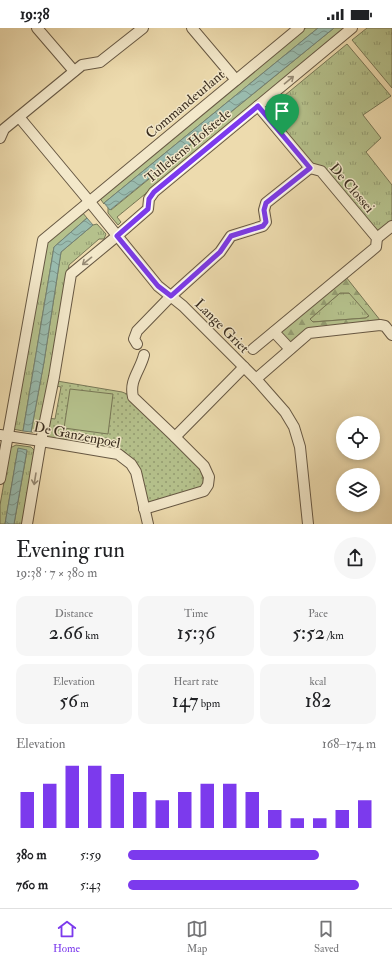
<!DOCTYPE html>
<html lang="en">
<head>
<meta charset="utf-8">
<style>
  :root { --surface:#fff; --page:#f6f6f6; --text:#202124; --muted:#757577; --line:#e0e0e0; --accent:#7c3aed }
  body { margin:0; font-family:"IM FELL Double Pica",serif; background:var(--page); color:var(--text); height:100vh; display:flex; flex-direction:column; font-size:15px; white-space:nowrap }
  * { box-sizing:border-box; margin:0 }
  p { font-size:13px; color:var(--muted) }
  .icon { flex:none; width:22px; height:22px; fill:none; stroke:currentColor; stroke-width:2; stroke-linecap:round; stroke-linejoin:round }
  .map { position:relative; height:496px; overflow:hidden }
  .side { display:flex; flex-direction:column; background:var(--surface); flex:1 }
  .side>* { flex:none }
  .fabs { position:absolute; left:336px; top:388px; display:grid; gap:8px }
  .fabs a { display:grid; place-items:center; width:44px; height:44px; border-radius:50%; background:var(--surface); box-shadow:0 2px 6px #0003; font-size:20px }
  .pin { position:absolute; display:grid; place-items:center; width:34px; height:34px; color:#fff; margin:-41px -17px; border-radius:50% 50% 50% 0; rotate:-45deg; box-shadow:0 0 4px #0007 }
  .pin .icon { rotate:45deg }
  .round { display:grid; place-items:center; flex:none; width:42px; height:42px; border-radius:21px; background:var(--page) }
  .overview { display:flex; align-items:center; justify-content:space-between; height:68px; padding:0 16px }
  h1 { font-size:22px; font-weight:600; line-height:30px }
  .metrics { display:grid; grid-template-columns:repeat(3,1fr); gap:6px; height:68px; padding:4px 16px }
  .metrics div { display:grid; align-content:center; border-radius:10px; background:var(--page); text-align:center }
  .metrics b { font-size:20px; font-weight:600 }
  .metrics small { font-size:11px; font-weight:400 }
  .metrics p { font-size:11px }
  .chart { height:112px; padding:8px 16px }
  .chart p { display:flex; justify-content:space-between }
  .chart svg { width:100%; height:72px; margin-top:4px; stroke:var(--accent); stroke-width:6 }
  ul { padding:0 16px; list-style:none; font-size:13px }
  li { display:grid; grid-template-columns:64px 48px 1fr; align-items:center; height:30px }
  li i { height:10px; border-radius:5px; background:var(--accent) }
  .status { display:flex; justify-content:space-between; align-items:center; height:28px; padding:0 20px; background:var(--surface); direction:ltr }
  .status svg { height:11px; fill:currentColor }
  .tabs { display:flex; justify-content:space-around; align-items:center; height:56px; border-top:1px solid var(--line); background:var(--surface); font-size:11px; color:var(--muted) }
  .tabs a { display:grid; justify-items:center; gap:2px }
  .tabs .on { color:var(--accent) }
  .map>svg:first-child { display:block }
  .grass { fill:url(#grass-tufts); stroke:#787756 }
  .forest { fill:url(#forest-firs); stroke:#787756; fill-rule:evenodd }
  .park { fill:url(#park-dots); stroke:#787756 }
  .pitch { fill:#b5c18c; stroke:#787756 }
  .water { fill:url(#water-waves); stroke:#738275 }
  .lines { fill:none; stroke-linecap:round; stroke-linejoin:round }
  .street-casing { stroke:#675843; stroke-width:12 }
  .street { stroke:#f3e8ca; stroke-width:10 }
  .oneway { stroke:#968a74 }
  .route-casing { stroke:#fff; stroke-width:8 }
  .route { stroke:#7c3aed; stroke-width:5 }
  .labels { text-anchor:middle; dominant-baseline:central; stroke-width:3; stroke-linejoin:round; paint-order:stroke }
  .street-label { font-size:14px; fill:#3a2d1f; stroke:#f3e8ca }
</style>
</head>
<body>
<div class="status"><b>19:38</b><svg viewBox="0 0 49 12"><path d="M0 12V9h3v3zM5 12V6h3v6zM10 12V3h3v9zM15 12V0h3v12zM26 1h20v11H26zM47 4h2v5h-2z"/></svg></div>
<div class="map">
<svg width="392" height="496" viewBox="0 0 392 496">
  <defs>
    <pattern id="grass-tufts" width="24" height="20" patternUnits="userSpaceOnUse"><rect width="24" height="20" fill="#b5c18c"/><path d="M3 7l-1-3M5 7V3M7 7l1-3M15 17l-1-3M17 17v-4M19 17l1-3" fill="none" stroke="#949d72"/></pattern>
    <pattern id="forest-firs" width="22" height="20" patternUnits="userSpaceOnUse"><rect width="22" height="20" fill="#b5c18c"/><path d="M5 1l3.5 6h-7zM16 11l3.5 6h-7z" fill="#949d72"/></pattern>
    <pattern id="park-dots" width="8" height="8" patternUnits="userSpaceOnUse"><rect width="8" height="8" fill="#b5c18c"/><path d="M2 2h.1M6 6h.1" fill="none" stroke="#949d72" stroke-width="1.8" stroke-linecap="round"/></pattern>
    <pattern id="water-waves" width="16" height="10" patternUnits="userSpaceOnUse"><rect width="16" height="10" fill="#99bbae"/><path d="M0 5q4-4 8 0t8 0" fill="none" stroke="#7e988d"/></pattern>
  </defs>
  <rect width="100%" height="100%" fill="#eddbae"/>
  <filter id="stains"><feTurbulence type="fractalNoise" baseFrequency=".005" numOctaves="4"/><feColorMatrix values="0 0 0 0 .2 0 0 0 0 .09 0 0 0 0 .02 0 0 0 .5 -.17"/></filter>
  <radialGradient id="worn" r=".72"><stop offset=".6" stop-color="#630" stop-opacity="0"/><stop offset="1" stop-color="#630" stop-opacity=".3"/></radialGradient>
  <g class="grass">
    <path d="M306 0H318L104 175V176L99 169Z"/>
    <path d="M334 0H348L117 189 121 194 118 197 108 185V179L111 182Z"/>
    <path d="M367 0H392V60L352 12Z"/>
    <path d="M347 16 391 68 363 87 381 110 366 124 392 157V194L379 204 370 194 327 143 312 136 267 82Z"/>
    <path d="M82 184 87 190 54 219 23 403 13 401 45 216Z"/>
    <path d="M97 196 106 206 104 211H99L69 237 40 405 31 404 44 334 61 224 93 197Z"/>
    <path d="M340 265H350L369 287 366 290 312 294 310 291Z"/>
    <path d="M16 417 31 419 36 424 24 496H14L27 423 18 421 5 496H0V477L10 420Z"/>
  </g>
  <path class="forest" d="M346 249 380 292V293L308 302 291 315 280 304ZM340 265H349L369 288 366 290 313 294 310 291Z"/>
  <path class="park" d="M57 353 122 364 127 366 194 432C200 440 208 452 200 461L146 475 131 430 125 424 119 421 45 409 48 390 55 391 61 359 56 358Z"/>
  <path class="pitch" d="M70 361 113 366 108 406 64 400Z"/>
  <g class="water">
    <path d="M318 0H334L110 182 104 175Z"/>
    <path d="M87 190 93 197 61 224 44 334 31 404 23 403 54 219Z"/>
    <path d="M18 420 27 422 14 496H5Z"/>
  </g>
  <g class="lines">
    <defs>
      <g id="street">
        <path d="M37 0 74 43"/>
        <path d="M192 0 236 52"/>
        <path d="M19 89 89 173 158 258 183 278 256 351 285 384 294 399 300 419 308 496"/>
        <path d="M0 110 4 101 82 37 100 34 143 0"/>
        <path d="M377 210 392 198"/>
        <path d="M274 304 290 321"/>
        <path d="M137 316 134 311 137 303 171 268 220 224 231 208 263 198 266 194 264 182 266 175 310 140"/>
        <path d="M253 321 376 219 377 210 321 143 310 140 258 78"/>
        <path d="M144 327C140 343 129 352 133 369L175 409 204 438 209 449 208 457 204 463 144 481"/>
        <path d="M256 351 309 305 380 297 385 298 392 307"/>
        <path d="M0 407 41 413 118 426 131 436 136 444 148 496"/>
        <path d="M175 409 244 339"/>
        <path d="M0 451 43 212 299 0"/>
        <path d="M27 496 41 413 54 349 71 246 117 208 148 181 149 171 154 164 352 0"/>
      </g>
    </defs>
    <use href="#street" class="street-casing"/>
    <use href="#street" class="street"/>
  </g>
  <defs><path id="oneway-shaft" d="M-6 0H5M1.5-3L5.5 0L1.5 3" fill="none" stroke-width="1.6" stroke-linecap="round" stroke-linejoin="round"/></defs>
  <g class="oneway">
    <use href="#oneway-shaft" transform="translate(289 52) rotate(-40)"/>
    <use href="#oneway-shaft" transform="translate(87 233) rotate(141)"/>
    <use href="#oneway-shaft" transform="translate(35 451) rotate(99)"/>
  </g>
  <g class="lines">
    <defs>
      <path id="route" d="M258 78 310 140 266 175 264 182 266 194 263 198 231 208 220 224 171 268 158 258 117 208 148 181 149 171 154 164Z"/>
    </defs>
    <use href="#route" class="route-casing"/>
    <use href="#route" class="route"/>
  </g>
  <g class="labels">
    <g class="street-label">
      <text transform="translate(185 76) rotate(-40)">Commandeurlant</text>
      <text transform="translate(188 118) rotate(-40)">Tullekens Hofstede</text>
      <text transform="translate(352 160) rotate(49)">De Clossei</text>
      <text transform="translate(222 298) rotate(45)">Lange Griet</text>
      <text transform="translate(77 407) rotate(11)">De Ganzenpoel</text>
    </g>
  </g>
  <rect width="100%" height="100%" filter="url(#stains)"/>
  <rect width="100%" height="100%" fill="url(#worn)"/>
</svg>
<div class="fabs">
<a><svg class="icon" aria-label="locate" viewBox="0 0 24 24"><circle cx="12" cy="12" r="6"/><path d="M12 2v4M12 18v4M2 12h4M18 12h4"/></svg></a>
<a><svg class="icon" aria-label="layers" viewBox="0 0 24 24"><path d="M12 4l9 5-9 5-9-5zM3 14l9 5 9-5"/></svg></a>
</div>
<div class="pin" style="left:282px;top:107px;background:#1e9e55"><svg class="icon" aria-label="arrive" viewBox="0 0 24 24"><path d="M6 21V4h12l-3 4 3 4H6"/></svg></div>
</div>
<section class="side">
<div class="overview"><div><h1>Evening run</h1><p>19:38 · 7 × 380 m</p></div><a class="round"><svg class="icon" aria-label="share" viewBox="0 0 24 24"><path d="M12 15V3M7 8l5-5 5 5M5 13v7h14v-7"/></svg></a></div>
<div class="metrics">
<div><p>Distance</p><b>2.66<small> km</small></b></div>
<div><p>Time</p><b>15:36</b></div>
<div><p>Pace</p><b>5:52<small> /km</small></b></div>
</div>
<div class="metrics">
<div><p>Elevation</p><b>56<small> m</small></b></div>
<div><p>Heart rate</p><b>147<small> bpm</small></b></div>
<div><p>kcal</p><b>182</b></div>
</div>
<div class="chart"><p><span>Elevation</span>168–174 m</p>
<svg viewBox="0 0 160 44" preserveAspectRatio="none"><path d="M5 44V22M15 44V17M25 44V6M35 44V6M45 44V11M55 44V22M65 44V27M75 44V22M85 44V17M95 44V17M105 44V22M115 44V33M125 44V38M135 44V38M145 44V33M155 44V27"/></svg>
</div>
<ul>
<li><b>380 m</b>5:59<i style="width:77%"></i></li>
<li><b>760 m</b>5:43<i style="width:93%"></i></li>
</ul>
</section>
<nav class="tabs">
<a class="on"><svg class="icon" aria-label="home" viewBox="0 0 24 24"><path d="M3 11l9-7 9 7M6 9v11h12V9"/></svg>Home</a>
<a><svg class="icon" aria-label="map" viewBox="0 0 24 24"><path d="M3 6l6-2 6 2 6-2v14l-6 2-6-2-6 2zM9 4v14M15 6v14"/></svg>Map</a>
<a><svg class="icon" aria-label="saved" viewBox="0 0 24 24"><path d="M7 4h10v16l-5-4-5 4z"/></svg>Saved</a>
</nav>
</body>
</html>
